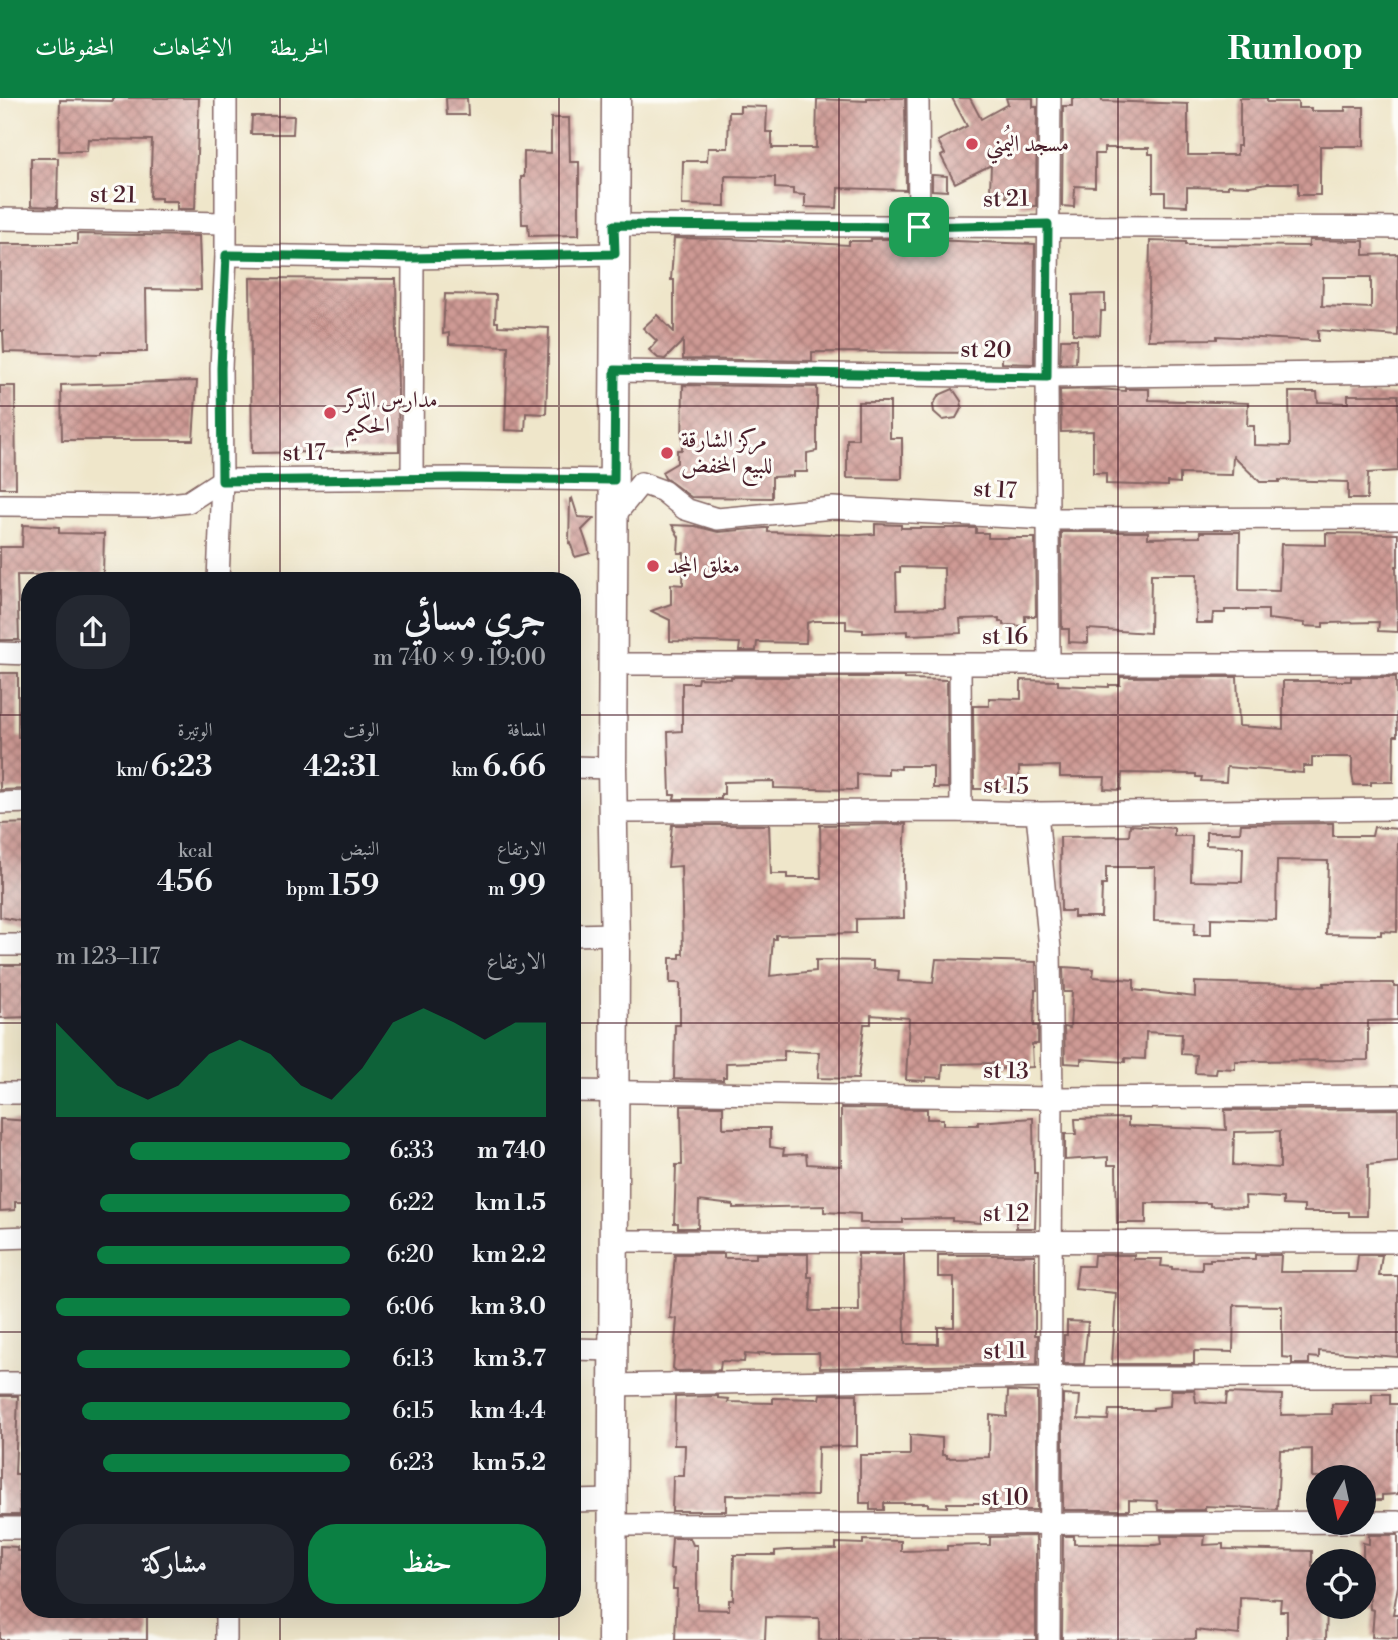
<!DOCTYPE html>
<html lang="ar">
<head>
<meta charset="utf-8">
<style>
  :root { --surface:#171b24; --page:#242831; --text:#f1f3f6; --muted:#9ea1a6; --accent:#0b8043 }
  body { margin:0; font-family:"Libre Bodoni",Amiri,serif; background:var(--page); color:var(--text); direction:rtl; height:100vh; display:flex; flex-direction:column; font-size:26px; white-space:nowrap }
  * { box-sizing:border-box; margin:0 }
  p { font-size:23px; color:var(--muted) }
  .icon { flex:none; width:38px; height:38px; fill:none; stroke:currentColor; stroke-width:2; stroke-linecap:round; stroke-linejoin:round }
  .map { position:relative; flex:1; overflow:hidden; direction:ltr }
  .panel { position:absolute; left:21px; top:474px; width:560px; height:1046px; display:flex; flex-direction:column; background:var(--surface); border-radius:28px; box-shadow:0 7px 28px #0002; direction:rtl }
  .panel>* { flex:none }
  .needle { width:46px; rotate:189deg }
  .controls { position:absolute; left:1306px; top:1367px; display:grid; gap:14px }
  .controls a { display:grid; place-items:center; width:70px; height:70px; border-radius:50%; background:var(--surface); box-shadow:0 7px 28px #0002; font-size:35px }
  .pin { position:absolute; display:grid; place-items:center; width:60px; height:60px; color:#fff; margin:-30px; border-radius:14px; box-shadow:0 4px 10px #0006 }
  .round { display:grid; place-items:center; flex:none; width:74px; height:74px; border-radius:28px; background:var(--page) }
  .summary { display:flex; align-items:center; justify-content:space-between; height:119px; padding:0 35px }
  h1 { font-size:38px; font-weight:600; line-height:52px }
  .stats { display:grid; grid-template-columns:repeat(3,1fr); gap:10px; height:119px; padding:7px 35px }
  .stats div { display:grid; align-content:center }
  .stats b { font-size:30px; font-weight:600 }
  .stats small { font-size:19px; font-weight:400 }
  .stats p { font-size:19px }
  .chart { height:196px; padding:14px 35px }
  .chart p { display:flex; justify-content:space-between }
  .chart svg { width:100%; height:126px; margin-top:7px; fill:var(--accent); opacity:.7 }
  .action { display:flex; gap:14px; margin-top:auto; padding:14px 35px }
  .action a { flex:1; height:80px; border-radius:28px; background:var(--accent); color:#fff; font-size:28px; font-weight:600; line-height:80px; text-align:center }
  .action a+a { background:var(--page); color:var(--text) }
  ul { padding:0 35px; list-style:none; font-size:23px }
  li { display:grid; grid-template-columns:112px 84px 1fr; align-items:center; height:52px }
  li i { height:18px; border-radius:9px; background:var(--accent) }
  header { display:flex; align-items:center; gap:42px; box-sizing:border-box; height:98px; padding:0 35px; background:var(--accent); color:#fff }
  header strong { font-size:33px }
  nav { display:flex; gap:38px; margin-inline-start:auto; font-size:24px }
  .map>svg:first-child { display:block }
  .building { fill:url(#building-cross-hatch); fill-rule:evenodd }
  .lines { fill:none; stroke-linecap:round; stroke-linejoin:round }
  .minor-casing { stroke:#846563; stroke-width:24 }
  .tertiary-casing { stroke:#846563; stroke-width:31 }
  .minor { stroke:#fff; stroke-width:21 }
  .tertiary { stroke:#fff; stroke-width:28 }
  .route-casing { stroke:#fff; stroke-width:14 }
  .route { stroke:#0b8043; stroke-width:9 }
  .grid { fill:none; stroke:#4a1f2b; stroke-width:2; stroke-opacity:0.55 }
  .poi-dot { fill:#d1495b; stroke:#fdfcf7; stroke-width:2.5 }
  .labels { text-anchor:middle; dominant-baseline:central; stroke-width:6; stroke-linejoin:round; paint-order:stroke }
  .poi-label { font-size:23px; fill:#4a1f2b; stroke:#fdfcf7; text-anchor:start }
  .street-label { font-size:23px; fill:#4a1f2b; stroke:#fdfcf7 }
</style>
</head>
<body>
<header>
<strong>Runloop</strong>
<nav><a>الخريطة</a><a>الاتجاهات</a><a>المحفوظات</a></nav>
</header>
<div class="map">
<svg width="1398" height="1542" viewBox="0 0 1398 1542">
  <defs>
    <pattern id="building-cross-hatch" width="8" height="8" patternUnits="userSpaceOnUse" patternTransform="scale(1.75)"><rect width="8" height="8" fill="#ce9a94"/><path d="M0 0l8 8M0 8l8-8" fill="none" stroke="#a97d79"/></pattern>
  </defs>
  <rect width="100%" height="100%" fill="#fdfcf7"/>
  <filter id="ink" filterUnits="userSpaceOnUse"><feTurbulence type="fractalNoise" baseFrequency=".0143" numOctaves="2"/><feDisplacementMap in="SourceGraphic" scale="14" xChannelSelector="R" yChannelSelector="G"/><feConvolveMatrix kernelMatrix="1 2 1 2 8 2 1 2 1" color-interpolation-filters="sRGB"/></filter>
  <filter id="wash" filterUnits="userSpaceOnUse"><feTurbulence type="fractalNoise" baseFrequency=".00686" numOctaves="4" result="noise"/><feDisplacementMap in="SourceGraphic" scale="28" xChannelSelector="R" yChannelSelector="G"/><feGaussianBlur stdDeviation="1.57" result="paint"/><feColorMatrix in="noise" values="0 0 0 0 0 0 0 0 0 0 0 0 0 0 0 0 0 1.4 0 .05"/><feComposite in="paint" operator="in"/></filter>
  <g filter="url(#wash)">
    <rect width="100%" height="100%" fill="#efe6ca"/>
    <g id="blocks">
      <g class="building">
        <path d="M113 0H199L195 111H177V103H161V100H150L152 42 88 41 87 53H59L60 2 113 3Z"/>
        <path d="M446 0H467L468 17H447Z"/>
        <path d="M867 0H905L906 92 838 90 837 110 805 109V97L793 96V91L775 90V79L725 78V108L682 107 683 63H707L708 50H728L729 14H740V8L767 9 766 34H772V50H816L817 1 867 3Z"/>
        <path d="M952 0H970L981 21 1008 6 1006 0H1033V9H1037L1036 108H1020V100L1006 99 1007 93H990L991 67 955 85 941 58 945 56 938 43 967 28Z"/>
        <path d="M1072 0H1102V3L1188 6V57H1237V48H1240V0H1267V4H1298V10H1311V13H1345V9H1364V48H1320V97H1298V85H1267L1250 88 1228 87V90L1187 89V108L1165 107V94H1153V56H1149V50H1104V56H1095V89L1075 88 1074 109 1062 108 1063 8H1072Z"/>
        <path d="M252 18H294L293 36H251Z"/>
        <path d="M551 20H569L570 64H579V137L529 138 528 126H522L521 79H524V54L551 55Z"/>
        <path d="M31 60H58L57 109 31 108Z"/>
        <path d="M932 77 947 78V93L932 92Z"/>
        <path d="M77 136 199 138 201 192 146 191 147 254H101V256L4 254 3 233H0V146H77Z"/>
        <path d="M674 140 731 141 849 147V143H871V141H898V146L931 148V142L1035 146 1034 266 1002 265V255L812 254V263L683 261V243L665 261 658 260 649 252 657 243 643 230 657 217 674 234V182H671Z"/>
        <path d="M1309 142 1361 143H1364V157L1398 156V238L1318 232V243L1217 238V241L1148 242 1150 143 1186 144V147L1309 148ZM1323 179H1371V210L1322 208Z"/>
        <path d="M250 180 396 181 399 353 252 355Z"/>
        <path d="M445 196 496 197 495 224H498V228L549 230 546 316 526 315 525 333 505 332 508 248 449 246V235L443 236Z"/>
        <path d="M1105 196V213H1101L1100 237 1073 236V197Z"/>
        <path d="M1061 241H1077L1076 265 1060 266Z"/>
        <path d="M197 283 193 342H62L61 287Z"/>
        <path d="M683 287 817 289V353L807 355V374H793V378L772 379V400L691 399 665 380 662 374 677 365V352H682Z"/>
        <path d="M0 288H15L16 390H0Z"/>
        <path d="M953 291 961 303 962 309 956 320 943 322 934 314 933 307 939 297Z"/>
        <path d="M1098 291 1125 293V291H1149V302L1248 305 1247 328H1254V347L1290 348 1289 294H1317L1318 304 1348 305V297H1398V373L1368 375 1367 401H1348V384L1279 382V384H1260L1233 358 1232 377 1180 376V385L1168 384V388L1106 386V375H1093V333L1061 334 1060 292Z"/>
        <path d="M858 304H890V340H902V381L847 380V341H858Z"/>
        <path d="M572 400 578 419 594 420 582 432 590 455 575 459 570 444 569 446 570 401Z"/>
        <path d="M875 426 901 427V430H976V435H988V440H1035L1036 518H1025V528L1003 527V524H999V520L960 521 961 535 908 537V533L863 535V532L846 531V523H814L807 525 806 545 757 544 756 553H739L740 545 670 543V522L651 513 671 506V486L683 487 684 455H678L679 439 672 427 695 428 718 434 764 430H768V434L860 437 875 436ZM900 469 944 470 945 510 897 511 896 474H900Z"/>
        <path d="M23 427 59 429V435L104 436 103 477H17L19 542H0V449H22Z"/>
        <path d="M1061 434H1148V440L1200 439V434H1240L1239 492 1279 493 1281 446 1326 447V435L1398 436V468H1396L1398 534 1378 533 1379 524 1323 525V529L1304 528 1305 525 1268 521V512H1225V515H1213L1212 525H1196L1197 476H1151L1150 535 1088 531V545L1069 544V531H1062Z"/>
        <path d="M0 575H18V639H30V691L0 692Z"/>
        <path d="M731 579H904V581L947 582 948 690H933V668H901V671L888 670V677L857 676V692L774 690V683L724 684V696H721V701H674L675 697H670L668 634 682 633V585H697L698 580 731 581Z"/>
        <path d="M1120 579H1237L1239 628 1283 631V583H1351V579H1396L1397 638H1394L1393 684H1371V687H1354L1352 676V659H1312V668H1303V675L1227 669 1226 684 1201 683 1202 679H1196V676L1122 675 1121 692 1104 691 1105 679H1060V668L1019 669V691H974L973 608H989V600L1021 601V582L1058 583V587L1109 589V587H1120Z"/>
        <path d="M30 725V825L0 819V726Z"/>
        <path d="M1333 725V738H1372L1374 729 1398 731 1397 834 1381 833V837L1326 836 1328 763 1277 762 1276 822 1211 820V837H1194L1195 824 1154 823 1155 769H1106V787H1102L1101 819H1074V813H1061L1060 739 1129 738 1130 727 1174 730V738H1192L1191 783 1242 784 1243 749 1206 747V734H1240L1241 726Z"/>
        <path d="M906 726 903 774 904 820 856 821V835L776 837V841H773L770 878 816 873V862L873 863V871L899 873 898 883 933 885 936 861 1036 864 1037 892H1035L1034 928H1038V946H1032L1033 969 995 971 994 965 943 966 942 980 926 979V983L906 982 909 920 871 917V926H864L858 981 818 980 819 954 784 953V963L726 965V979H723V982L674 981 675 927H680V885H670V860H680V856H683L681 768 668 769 672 727H769L771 776H787V780H821L820 727Z"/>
        <path d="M0 867H30V919L0 920Z"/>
        <path d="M1063 869 1094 871 1093 879 1134 882V892L1195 899V884L1324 888V885H1394V888H1398V922L1368 923V962L1235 963V971L1217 970 1216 976 1195 975 1196 957 1181 956 1182 936 1146 934 1145 961 1125 960V964L1081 961V966L1065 965 1064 929 1070 930 1072 894H1064Z"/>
        <path d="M681 1008H723V1030H770V1049L784 1051 783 1057 806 1056 807 1066 841 1068V1010L927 1011V1021H943V1027H978V1024L1033 1020 1034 1075H1037L1035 1130H1016V1119H981V1125L952 1123V1120L903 1121V1125H860V1116L824 1114V1108L733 1110V1107L699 1103 698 1130H678V1125H674L675 1099 676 1067H682Z"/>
        <path d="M1398 1011V1064L1368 1067 1367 1118H1349V1114H1304V1108L1283 1107V1100L1245 1098 1246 1109 1210 1108V1105H1146V1125H1117L1116 1067H1108V1059L1065 1062V1036H1076L1075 1021 1128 1020V1028L1226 1032 1225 1012ZM1280 1033V1070L1233 1067 1234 1034Z"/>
        <path d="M0 1021 30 1023V1104H15V1112L0 1113Z"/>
        <path d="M675 1156H724V1160H756V1156H808V1179H812L810 1213H859L858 1156H904L905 1246H938V1229H954V1179H938V1157H1035V1237H1038L1037 1266 820 1270 819 1255H758V1257L745 1256 744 1264 721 1263 720 1272 676 1273 673 1270 677 1221 670 1220Z"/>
        <path d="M1094 1157H1134V1161H1162L1161 1168 1172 1169V1171L1202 1172V1163H1210V1161H1255V1157H1281L1280 1174H1356L1358 1157H1382L1379 1178H1398V1259L1319 1253V1260L1309 1259V1266H1292V1260L1282 1259V1208L1234 1207 1233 1254 1194 1253V1266H1112L1116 1195 1075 1191 1078 1168H1093Z"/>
        <path d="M1067 1223 1088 1224 1084 1266H1064V1237H1067Z"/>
        <path d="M1171 1292H1194L1196 1304 1226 1306 1227 1295 1282 1297 1281 1317 1332 1316V1306H1372V1296H1390V1306H1398V1396L1382 1397V1402H1363V1379H1312V1351L1280 1352 1277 1411 1205 1408V1412H1158L1157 1403 1129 1402V1412H1063V1297L1080 1298 1078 1321 1108 1322 1109 1312H1153V1310L1170 1308Z"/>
        <path d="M1008 1293 1037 1294V1412H990V1405H947V1409L928 1408V1405H884V1412H870V1405H860V1357H910V1337L942 1340V1357H947V1360L989 1359 990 1317 1007 1319Z"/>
        <path d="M820 1296H857V1348L818 1349 817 1398 726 1397V1413H672L673 1378H684L685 1347H674L675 1299 718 1298V1300L729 1301 728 1304 773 1305V1300L819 1301Z"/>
        <path d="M0 1298H18L15 1376H19L20 1417H0Z"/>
        <path d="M1369 1437H1398V1488L1393 1516H1398V1540L1372 1539 1374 1512 1370 1511 1369 1491H1363V1445L1369 1446Z"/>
        <path d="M1036 1438V1542H819V1520L766 1519 765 1542H675L677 1491H673L674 1471H670L672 1440H690L693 1447H697V1511L729 1512V1502H733L734 1457H775V1453L788 1452 836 1451V1445L863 1446V1442L901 1443V1453L947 1452V1448L990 1447V1439Z"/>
        <path d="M1063 1438H1074V1446L1155 1447 1162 1446 1161 1438H1205L1204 1447 1223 1446V1451L1312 1453V1468H1318V1511H1327L1326 1542H1287V1513H1280L1281 1501 1240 1499 1239 1537 1196 1532V1541L1062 1542Z"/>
        <path d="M0 1448 17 1449V1453H30V1512H105V1515L147 1516V1542H0Z"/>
      </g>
    </g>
  </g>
  <g filter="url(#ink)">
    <use href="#blocks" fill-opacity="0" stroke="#846563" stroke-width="2"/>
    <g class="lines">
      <defs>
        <g id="minor">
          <path d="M918 0 919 129"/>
          <path d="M0 121 226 125"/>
          <path d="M614 127C876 129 1137 127 1398 130"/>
          <path d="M226 157 413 160 615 156"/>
          <path d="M615 273 1047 279 1398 274"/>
          <path d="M412 380 413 160"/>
          <path d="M0 407 150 408 188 404 222 382 460 380 614 382"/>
          <path d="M615 417 641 385 663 393 685 411 717 421 833 410 1050 421 1398 420"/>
          <path d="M218 483 222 382 221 270 226 157V0"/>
          <path d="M0 555 30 556"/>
          <path d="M1049 565 1047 279 1050 0"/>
          <path d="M612 566H1398"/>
          <path d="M960 566 961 713"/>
          <path d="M572 669 612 670"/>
          <path d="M0 705 30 704"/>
          <path d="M613 714 961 713 1037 715 1398 711"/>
          <path d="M1037 715 1050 851 1052 1000 1049 1542"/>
          <path d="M572 837 614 836"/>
          <path d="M0 847H30"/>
          <path d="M572 993 1052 1000 1398 998"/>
          <path d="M0 995H30"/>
          <path d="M0 1140 30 1139"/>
          <path d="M614 1143 1398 1144"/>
          <path d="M572 1251 613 1252"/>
          <path d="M0 1285H30"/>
          <path d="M612 1287 1050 1279H1398"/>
          <path d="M572 1403 613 1402"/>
          <path d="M613 1427 1398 1424"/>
          <path d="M0 1430H30"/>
          <path d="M226 1512V1542"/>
        </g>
        <path id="tertiary" d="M612 1542 615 854 612 670 616 0"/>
      </defs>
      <use href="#minor" class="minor-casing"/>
      <use href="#tertiary" class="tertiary-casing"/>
      <use href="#minor" class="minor"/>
      <use href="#tertiary" class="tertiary"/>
    </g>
  </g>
  <g class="lines" filter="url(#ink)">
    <defs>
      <path id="route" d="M1048 126 1047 279 615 272 614 382 460 380 222 383 221 270 226 157 412 160 615 156 614 127 919 129Z"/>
    </defs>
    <use href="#route" class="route-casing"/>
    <use href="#route" class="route"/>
  </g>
  <path class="grid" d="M280 0V483M559 0V483M839 0V1542M1118 0V1542M0 308H1398M0 617H30M572 617H1398M0 925H30M572 925H1398M0 1234H30M572 1234H1398M280 1512V1542M559 1512V1542"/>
  <g class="poi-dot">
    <circle cx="972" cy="46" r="7"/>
    <circle cx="330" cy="315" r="7"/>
    <circle cx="667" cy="355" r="7"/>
    <circle cx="653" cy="468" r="7"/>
  </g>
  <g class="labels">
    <g class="poi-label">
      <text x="986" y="46">مسجد اليُمني</text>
      <text x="344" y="302">مدارس الذكر<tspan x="344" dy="26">الحكيم</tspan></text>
      <text x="681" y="342">مركز الشارقة<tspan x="681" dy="26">للبيع المخفض</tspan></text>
      <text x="667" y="468">مغلق المجد</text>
    </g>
    <g class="street-label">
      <text transform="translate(113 97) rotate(1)">st 21</text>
      <text transform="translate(1006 101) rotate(-1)">st 21</text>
      <text transform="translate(986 252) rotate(1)">st 20</text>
      <text transform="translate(304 355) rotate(-1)">st 17</text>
      <text transform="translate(995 392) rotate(3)">st 17</text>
      <text x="1005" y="539">st 16</text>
      <text transform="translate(1006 688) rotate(2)">st 15</text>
      <text transform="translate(1006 973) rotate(1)">st 13</text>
      <text x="1006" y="1116">st 12</text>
      <text transform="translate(1005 1253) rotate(-1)">st 11</text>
      <text x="1005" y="1400">st 10</text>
    </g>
  </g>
</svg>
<div class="controls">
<a><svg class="needle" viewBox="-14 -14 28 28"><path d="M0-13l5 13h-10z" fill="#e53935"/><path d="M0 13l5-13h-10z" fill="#9ea1a6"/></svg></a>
<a><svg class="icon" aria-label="locate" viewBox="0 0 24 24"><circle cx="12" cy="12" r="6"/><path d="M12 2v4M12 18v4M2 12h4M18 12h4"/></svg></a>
</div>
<div class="pin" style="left:919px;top:129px;background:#1e9e55"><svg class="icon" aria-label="arrive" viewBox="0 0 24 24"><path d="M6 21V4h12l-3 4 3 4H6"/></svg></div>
<section class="panel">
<div class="summary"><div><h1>جري مسائي</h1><p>19:00 · 9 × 740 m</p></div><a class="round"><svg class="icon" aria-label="share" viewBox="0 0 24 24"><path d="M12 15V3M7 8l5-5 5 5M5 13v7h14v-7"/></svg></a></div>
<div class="stats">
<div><p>المسافة</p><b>6.66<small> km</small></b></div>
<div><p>الوقت</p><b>42:31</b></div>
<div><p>الوتيرة</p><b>6:23<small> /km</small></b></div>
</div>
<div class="stats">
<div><p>الارتفاع</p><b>99<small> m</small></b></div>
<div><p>النبض</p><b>159<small> bpm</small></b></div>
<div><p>kcal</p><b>456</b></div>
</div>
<div class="chart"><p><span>الارتفاع</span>117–123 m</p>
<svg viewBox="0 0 160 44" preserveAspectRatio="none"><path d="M0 44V11L10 22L20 33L30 38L40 33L50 22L60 17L70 22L80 33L90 38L100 27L110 11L120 6L130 11L140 17L150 11L160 11V44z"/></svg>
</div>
<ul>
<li><b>740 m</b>6:33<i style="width:75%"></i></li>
<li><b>1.5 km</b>6:22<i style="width:85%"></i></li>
<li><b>2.2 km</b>6:20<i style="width:86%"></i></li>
<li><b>3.0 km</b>6:06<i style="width:100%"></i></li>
<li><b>3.7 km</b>6:13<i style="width:93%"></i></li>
<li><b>4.4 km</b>6:15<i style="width:91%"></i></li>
<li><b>5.2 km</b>6:23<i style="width:84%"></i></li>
</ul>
<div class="action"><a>حفظ</a><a>مشاركة</a></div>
</section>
</div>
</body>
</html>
